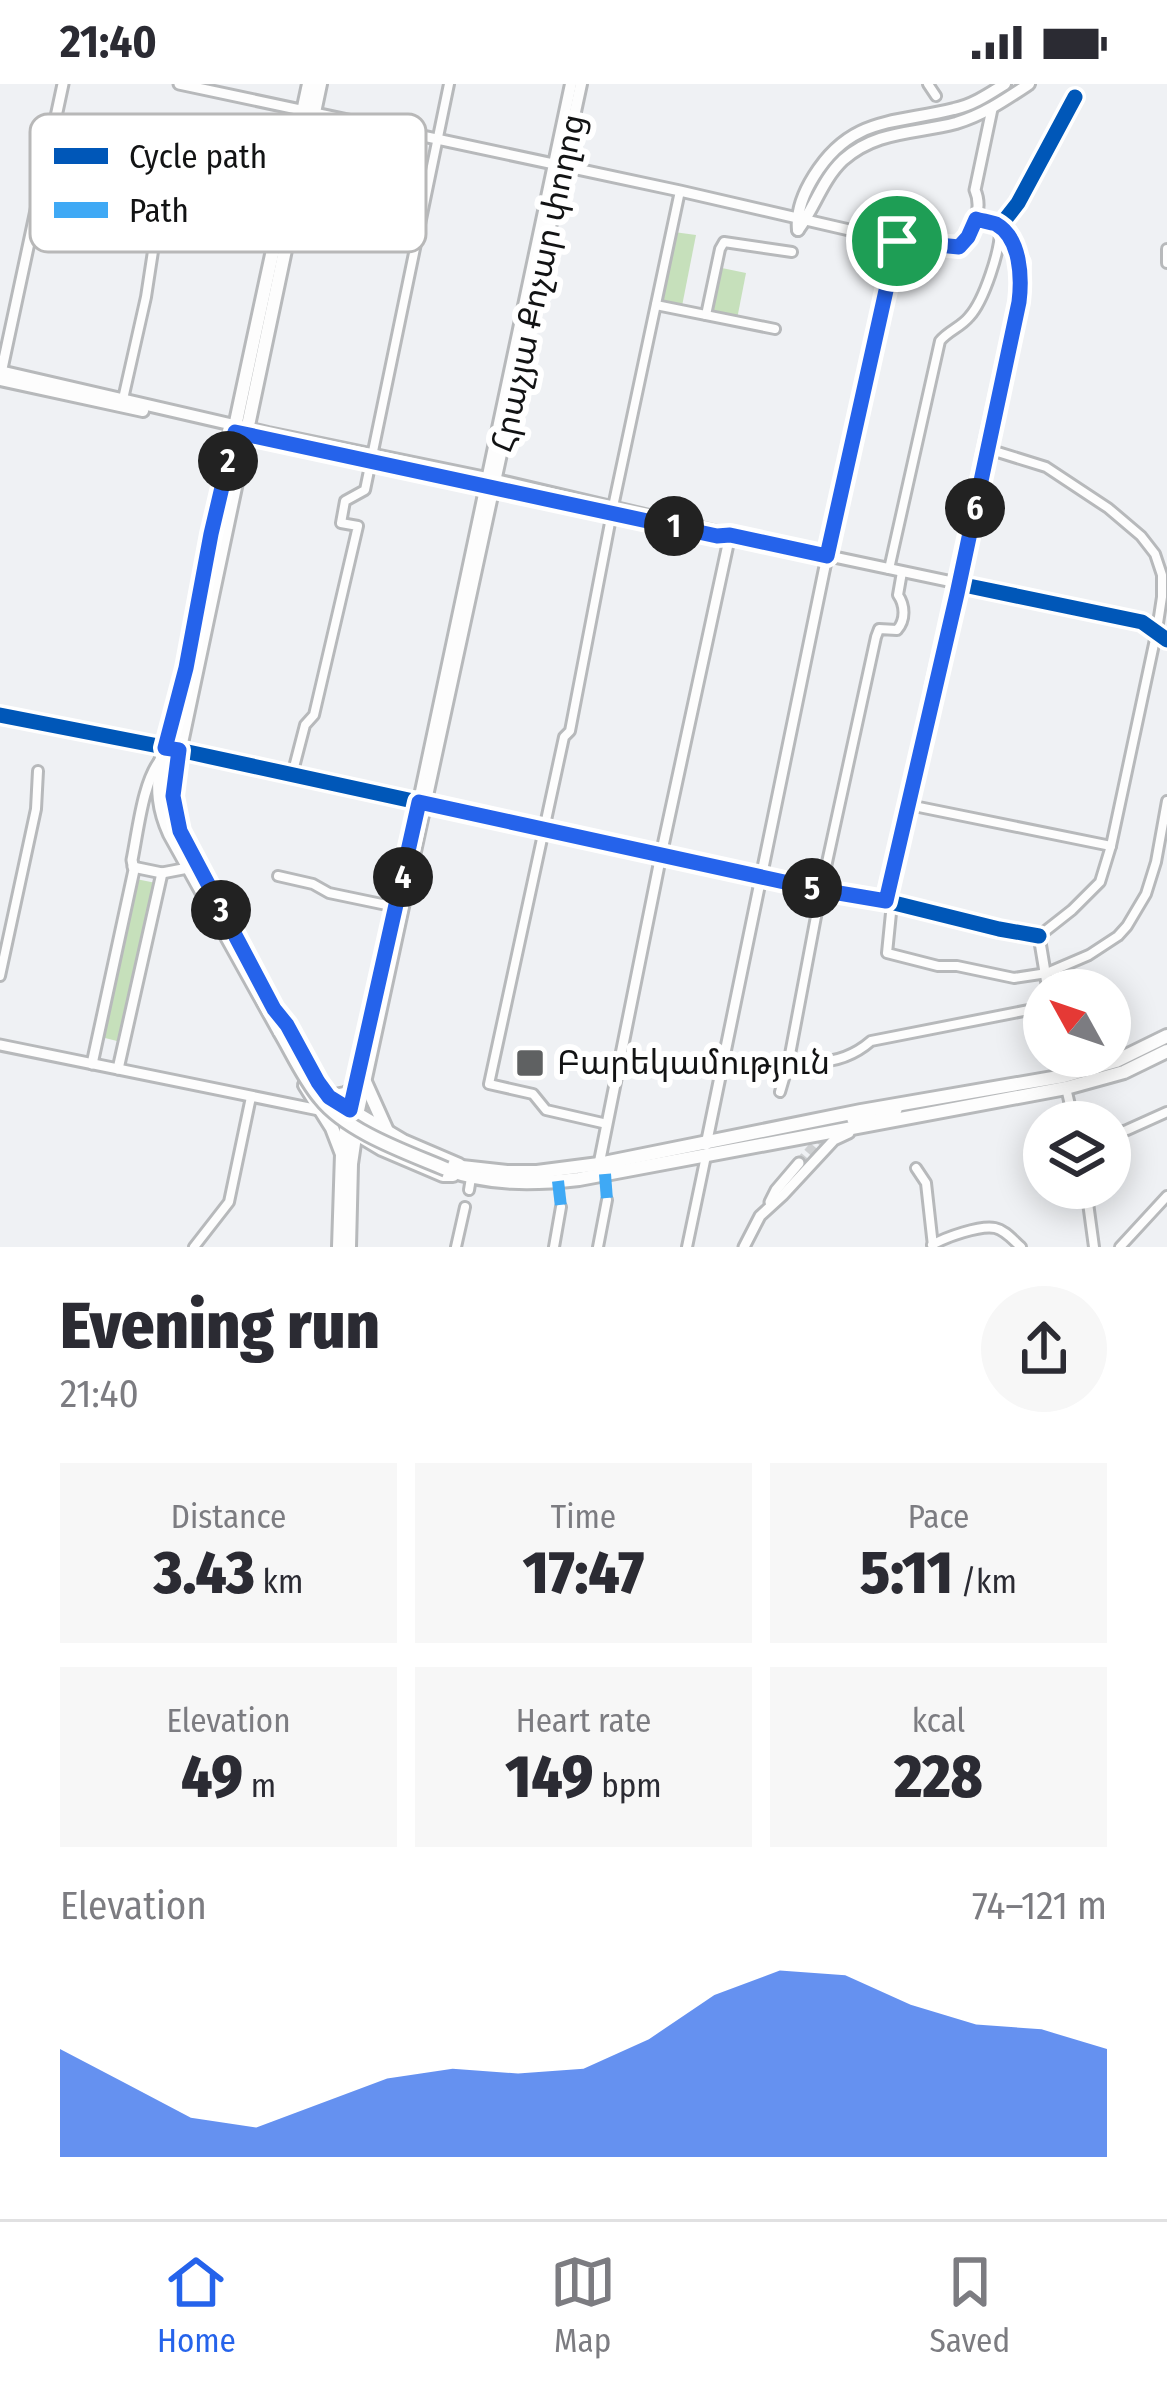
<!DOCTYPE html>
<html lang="en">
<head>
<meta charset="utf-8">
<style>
  :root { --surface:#fff; --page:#f7f7f7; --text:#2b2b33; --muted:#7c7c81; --line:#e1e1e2; --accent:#2563eb }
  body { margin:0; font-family:"Fira Sans Condensed","Noto Sans Armenian",sans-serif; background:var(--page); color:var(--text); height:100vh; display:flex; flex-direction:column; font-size:45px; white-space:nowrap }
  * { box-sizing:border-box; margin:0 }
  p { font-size:39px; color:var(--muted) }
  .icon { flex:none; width:66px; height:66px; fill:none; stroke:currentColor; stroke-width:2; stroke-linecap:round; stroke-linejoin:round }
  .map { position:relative; height:1163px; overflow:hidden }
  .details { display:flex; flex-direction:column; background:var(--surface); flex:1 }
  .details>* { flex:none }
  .needle { width:78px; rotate:310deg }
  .buttons { position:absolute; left:1023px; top:885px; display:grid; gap:24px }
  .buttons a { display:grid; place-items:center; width:108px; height:108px; border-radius:50%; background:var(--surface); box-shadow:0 6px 30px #0003; font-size:60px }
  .pin { position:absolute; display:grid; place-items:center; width:102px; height:102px; color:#fff; margin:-51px; border:6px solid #fff; border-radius:50%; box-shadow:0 3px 12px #0007 }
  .km { position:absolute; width:60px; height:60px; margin:-30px; border-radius:50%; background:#222; color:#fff; font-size:33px; line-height:60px; text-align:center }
  .round { display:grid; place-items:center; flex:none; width:126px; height:126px; border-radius:63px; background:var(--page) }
  .head { display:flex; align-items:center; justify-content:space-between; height:204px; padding:0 60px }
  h1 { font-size:66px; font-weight:800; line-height:90px }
  .stats { display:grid; grid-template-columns:repeat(3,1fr); gap:18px; height:204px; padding:12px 60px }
  .stats div { display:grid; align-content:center; border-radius:0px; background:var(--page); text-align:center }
  .stats b { font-size:60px; font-weight:800 }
  .stats small { font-size:33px; font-weight:400 }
  .stats p { font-size:33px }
  .chart { height:336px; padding:24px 60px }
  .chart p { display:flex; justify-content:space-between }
  .chart svg { width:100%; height:216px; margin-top:12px; fill:var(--accent); opacity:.7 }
  .status { display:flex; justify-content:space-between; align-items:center; height:84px; padding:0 60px; background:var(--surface); direction:ltr }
  .status svg { height:33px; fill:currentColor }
  .menu { display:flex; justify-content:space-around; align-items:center; height:168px; border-top:3px solid var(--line); background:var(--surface); font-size:33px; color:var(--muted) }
  .menu a { display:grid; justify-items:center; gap:6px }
  .menu .selected { color:var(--accent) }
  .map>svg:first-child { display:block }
  .green { fill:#c6e0bb }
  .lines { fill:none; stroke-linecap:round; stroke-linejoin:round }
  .minor-tunnel { stroke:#ced0d2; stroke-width:8; stroke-dasharray:8 4; stroke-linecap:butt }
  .tertiary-tunnel { stroke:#ced0d2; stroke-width:9; stroke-dasharray:9 4.5; stroke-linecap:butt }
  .minor-casing { stroke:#b7b9bb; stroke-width:14 }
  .tertiary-casing { stroke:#b7b9bb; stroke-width:15 }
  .secondary-casing { stroke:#b7b9bb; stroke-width:16 }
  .primary-casing { stroke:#b7b9bb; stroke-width:18 }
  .minor { stroke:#fdfdfd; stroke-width:8 }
  .tertiary { stroke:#fdfdfd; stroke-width:9 }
  .secondary { stroke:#fdfdfd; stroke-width:10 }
  .primary { stroke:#fdfdfd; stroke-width:12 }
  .primary-bridge-casing { stroke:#b7b9bb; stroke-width:18; stroke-linecap:butt }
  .primary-bridge { stroke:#fdfdfd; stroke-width:12 }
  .quiet { stroke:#3fa9f5; stroke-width:12; stroke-dasharray:24 12; stroke-linecap:butt }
  .cycleway-casing { stroke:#fff; stroke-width:22 }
  .cycleway { stroke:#0057b8; stroke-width:15 }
  .route-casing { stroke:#fff; stroke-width:24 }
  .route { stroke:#2563eb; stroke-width:15 }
  .poi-dot { fill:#5f6162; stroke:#fff; stroke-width:4.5 }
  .labels { text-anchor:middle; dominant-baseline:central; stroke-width:12; stroke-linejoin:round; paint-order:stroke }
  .street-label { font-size:33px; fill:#121314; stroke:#fff }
  .poi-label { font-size:33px; fill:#121314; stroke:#fff; text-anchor:start }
  .key { fill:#fff; stroke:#b8b8b8; stroke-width:3 }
  .key-label { font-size:33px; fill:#121314 }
</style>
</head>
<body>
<div class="status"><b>21:40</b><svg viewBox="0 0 49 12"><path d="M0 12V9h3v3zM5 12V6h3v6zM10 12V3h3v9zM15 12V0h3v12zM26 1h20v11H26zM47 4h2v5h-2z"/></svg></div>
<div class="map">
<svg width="1167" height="1163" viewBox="0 0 1167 1163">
  <rect width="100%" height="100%" fill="#eff1f4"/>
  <g class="green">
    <path d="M674 148 696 151 682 222 661 218Z"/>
    <path d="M717 183 746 189 737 235 708 229Z"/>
    <path d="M136 795 156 799 121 958 101 953Z"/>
  </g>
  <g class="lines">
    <path class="minor-tunnel" d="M607 1101V1116"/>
    <path class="tertiary-tunnel" d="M799 1079 823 1051 852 1036"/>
    <defs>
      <g id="minor">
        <path d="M928 0 936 12"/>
        <path d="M1167 165V179"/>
        <path d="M656 221 775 245"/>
        <path d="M706 231 720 165 724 158 792 168"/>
        <path d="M123 315 146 213 161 115"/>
        <path d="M988 365 1046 383 1108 424 1141 452 1155 470 1162 491V513L1157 546 1111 762 1100 798 1072 826 1039 852"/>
        <path d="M889 485 940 257C948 247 961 243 969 233 984 217 1001 165 1000 144"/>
        <path d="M292 691 305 641 314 631 358 442 341 439 345 417 365 406 449 0"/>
        <path d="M909 721 1111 762"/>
        <path d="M278 792 313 800 329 809 396 823"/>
        <path d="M886 817 959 500"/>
        <path d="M892 819 887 869 938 882H957L1014 894 1047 889 1089 871 1118 852 1127 842 1146 810 1156 778 1167 717"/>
        <path d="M0 892 36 725 38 687"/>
        <path d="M789 975C820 982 848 977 871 957L1044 923"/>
        <path d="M1066 1004 1074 1038"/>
        <path d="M780 1008 788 981 821 806 876 553 879 545 897 546C906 536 905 521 898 511L902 488"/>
        <path d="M607 1040 546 1026 533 1010 489 1000 564 653 570 647 614 418 680 107"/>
        <path d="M1110 1051 1127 1046 1167 1028"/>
        <path d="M916 1084 926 1099 933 1162"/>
        <path d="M1086 1104 1094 1163"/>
        <path d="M469 1106 471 1094"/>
        <path d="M1062 1114 1087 1111"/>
        <path d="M932 1161C946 1153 980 1141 995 1144 1005 1146 1013 1156 1021 1163"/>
        <path d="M194 1163 229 1118 251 1013"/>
        <path d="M456 1163 465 1123"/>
        <path d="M554 1163 561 1123"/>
        <path d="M598 1163 607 1116"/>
        <path d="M687 1163 706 1072"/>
        <path d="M1120 1163 1167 1112"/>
      </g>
      <g id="tertiary">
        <path d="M179 0 680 107 897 157 940 163 963 161C974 146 983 124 975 106L992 25"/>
        <path d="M0 294 63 0"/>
        <path d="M959 500 1019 218 1021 179 1000 142 1018 119 1075 13"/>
        <path d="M0 631 179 666 821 806 886 817 999 845 1039 852 1048 906"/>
        <path d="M133 783 162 789 188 784"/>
        <path d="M0 961 319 1026"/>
        <path d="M1060 972 1064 992"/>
        <path d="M92 980 134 786 132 776C138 747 143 695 162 674"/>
        <path d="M118 985 162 789"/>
        <path d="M852 1036 897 1026"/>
        <path d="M706 1061 824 487 897 157"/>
        <path d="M599 1080 661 771 730 451 1142 538 1167 556"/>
        <path d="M770 1118 776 1106 799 1079"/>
        <path d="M744 1163 760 1132 783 1111 834 1056 849 1049"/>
      </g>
      <g id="secondary">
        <path d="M798 146C815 123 822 96 843 76 877 46 915 50 956 39 983 31 1005 16 1029 0"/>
        <path d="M798 146C796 126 804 108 814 92 851 32 895 40 954 25 973 21 989 10 1005 0"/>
        <path d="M0 287 268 349 496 396 730 451"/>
        <path d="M0 296 143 327"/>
        <path d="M420 712 571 0"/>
        <path d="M349 1026 369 947"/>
        <path d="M358 1031 581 0"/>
      </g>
      <g id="primary">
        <path d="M212 809C188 761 169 740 176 683L320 0"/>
        <path d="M275 925 329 1013 403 1057 459 1081"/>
        <path d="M280 948 170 750C159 726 157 705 161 679 167 643 181 608 188 572 225 381 268 191 309 0"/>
        <path d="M365 998 387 1047"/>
        <path d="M305 1001 332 1044 342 1070"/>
        <path d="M330 1013 345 1010 354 1005"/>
        <path d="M362 1053 382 1065 443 1091H453"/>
        <path d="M453 1082 507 1088H537L599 1080 861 1027 1064 992 1116 977 1167 952"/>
        <path d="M446 1085C489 1101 534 1100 579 1095L1066 1004 1124 988 1167 967"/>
        <path d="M339 1163 342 1070 348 1033"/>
        <path d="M349 1163 351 1080 357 1039"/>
      </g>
    </defs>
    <use href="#minor" class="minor-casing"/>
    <use href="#tertiary" class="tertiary-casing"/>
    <use href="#secondary" class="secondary-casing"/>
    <use href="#primary" class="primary-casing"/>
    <use href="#minor" class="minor"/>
    <use href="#tertiary" class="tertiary"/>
    <use href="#secondary" class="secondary"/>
    <use href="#primary" class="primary"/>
    <defs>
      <path id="primary-bridge" d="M280 948C293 970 304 995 320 1014 347 1048 406 1068 446 1085"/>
    </defs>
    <use href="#primary-bridge" class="primary-bridge-casing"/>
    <use href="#primary-bridge" class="primary-bridge"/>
    <g class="quiet">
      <path d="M605 1090 607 1116"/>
      <path d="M558 1097 561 1123"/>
    </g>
    <defs>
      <g id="cycleway">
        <path d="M827 472 897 157"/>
        <path d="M959 500 1142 538 1167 556"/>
        <path d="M934 605 1019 218 1021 179 1000 142 1018 119 1075 13"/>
        <path d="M0 631 179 666 821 806 886 817 999 845 1039 852"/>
      </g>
    </defs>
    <use href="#cycleway" class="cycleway-casing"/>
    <use href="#cycleway" class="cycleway"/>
  </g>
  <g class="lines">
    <defs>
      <path id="route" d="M976 135C979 136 994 139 996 140 1021 154 1022 194 1019 218L957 510 886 817 821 806 419 718 350 1026 329 1013 318 998 287 941 274 925 180 747 173 712 179 666 165 664 186 584 211 450 235 348 717 452 730 451 827 472 897 157 959 163 968 153Z"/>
    </defs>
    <use href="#route" class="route-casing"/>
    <use href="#route" class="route"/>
  </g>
  <rect class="poi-dot" x="515" y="964" width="30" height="30" rx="6"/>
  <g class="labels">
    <g class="street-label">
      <text transform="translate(538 199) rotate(-78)">Հրաչյա Քոչար փողոց</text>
    </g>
    <g class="poi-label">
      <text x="557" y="979">Բարեկամություն</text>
    </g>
  </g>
  <rect x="30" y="30" width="396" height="138" rx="18" class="key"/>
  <rect x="54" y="64" width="54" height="16" fill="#0057b8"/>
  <rect x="54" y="118" width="54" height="16" fill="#3fa9f5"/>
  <g class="key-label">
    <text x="129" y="84">Cycle path</text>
    <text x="129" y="138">Path</text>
  </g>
</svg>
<div class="buttons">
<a><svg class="needle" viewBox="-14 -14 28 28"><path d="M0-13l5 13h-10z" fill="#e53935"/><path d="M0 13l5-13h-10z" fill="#7c7c81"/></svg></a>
<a><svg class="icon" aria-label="layers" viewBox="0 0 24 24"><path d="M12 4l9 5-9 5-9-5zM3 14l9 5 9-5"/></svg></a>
</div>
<div class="pin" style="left:897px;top:157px;background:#1e9e55"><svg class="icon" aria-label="arrive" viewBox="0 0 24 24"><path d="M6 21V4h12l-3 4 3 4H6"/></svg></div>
<b class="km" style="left:674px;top:442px">1</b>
<b class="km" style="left:228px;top:377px">2</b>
<b class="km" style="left:221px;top:826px">3</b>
<b class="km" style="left:403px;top:793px">4</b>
<b class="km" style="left:812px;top:804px">5</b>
<b class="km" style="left:975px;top:424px">6</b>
</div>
<section class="details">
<div class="head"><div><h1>Evening run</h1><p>21:40</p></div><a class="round"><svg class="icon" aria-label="share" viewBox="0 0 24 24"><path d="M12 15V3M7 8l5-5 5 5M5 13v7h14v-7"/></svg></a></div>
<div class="stats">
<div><p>Distance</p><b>3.43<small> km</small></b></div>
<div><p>Time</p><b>17:47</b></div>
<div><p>Pace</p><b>5:11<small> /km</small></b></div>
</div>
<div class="stats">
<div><p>Elevation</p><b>49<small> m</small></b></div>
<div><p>Heart rate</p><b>149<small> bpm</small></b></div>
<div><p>kcal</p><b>228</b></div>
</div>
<div class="chart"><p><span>Elevation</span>74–121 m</p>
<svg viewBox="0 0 160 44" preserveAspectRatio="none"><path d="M0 44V22L10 29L20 36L30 38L40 33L50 28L60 26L70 27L80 26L90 20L100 11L110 6L120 7L130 13L140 17L150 18L160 22V44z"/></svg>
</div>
</section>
<nav class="menu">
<a class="selected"><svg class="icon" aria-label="home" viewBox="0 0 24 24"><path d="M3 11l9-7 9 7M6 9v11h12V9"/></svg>Home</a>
<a><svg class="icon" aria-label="map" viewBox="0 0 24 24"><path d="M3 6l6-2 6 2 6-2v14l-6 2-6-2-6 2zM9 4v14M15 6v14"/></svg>Map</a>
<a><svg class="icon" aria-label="saved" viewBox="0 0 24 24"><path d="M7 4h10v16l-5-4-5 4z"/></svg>Saved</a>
</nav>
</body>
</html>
